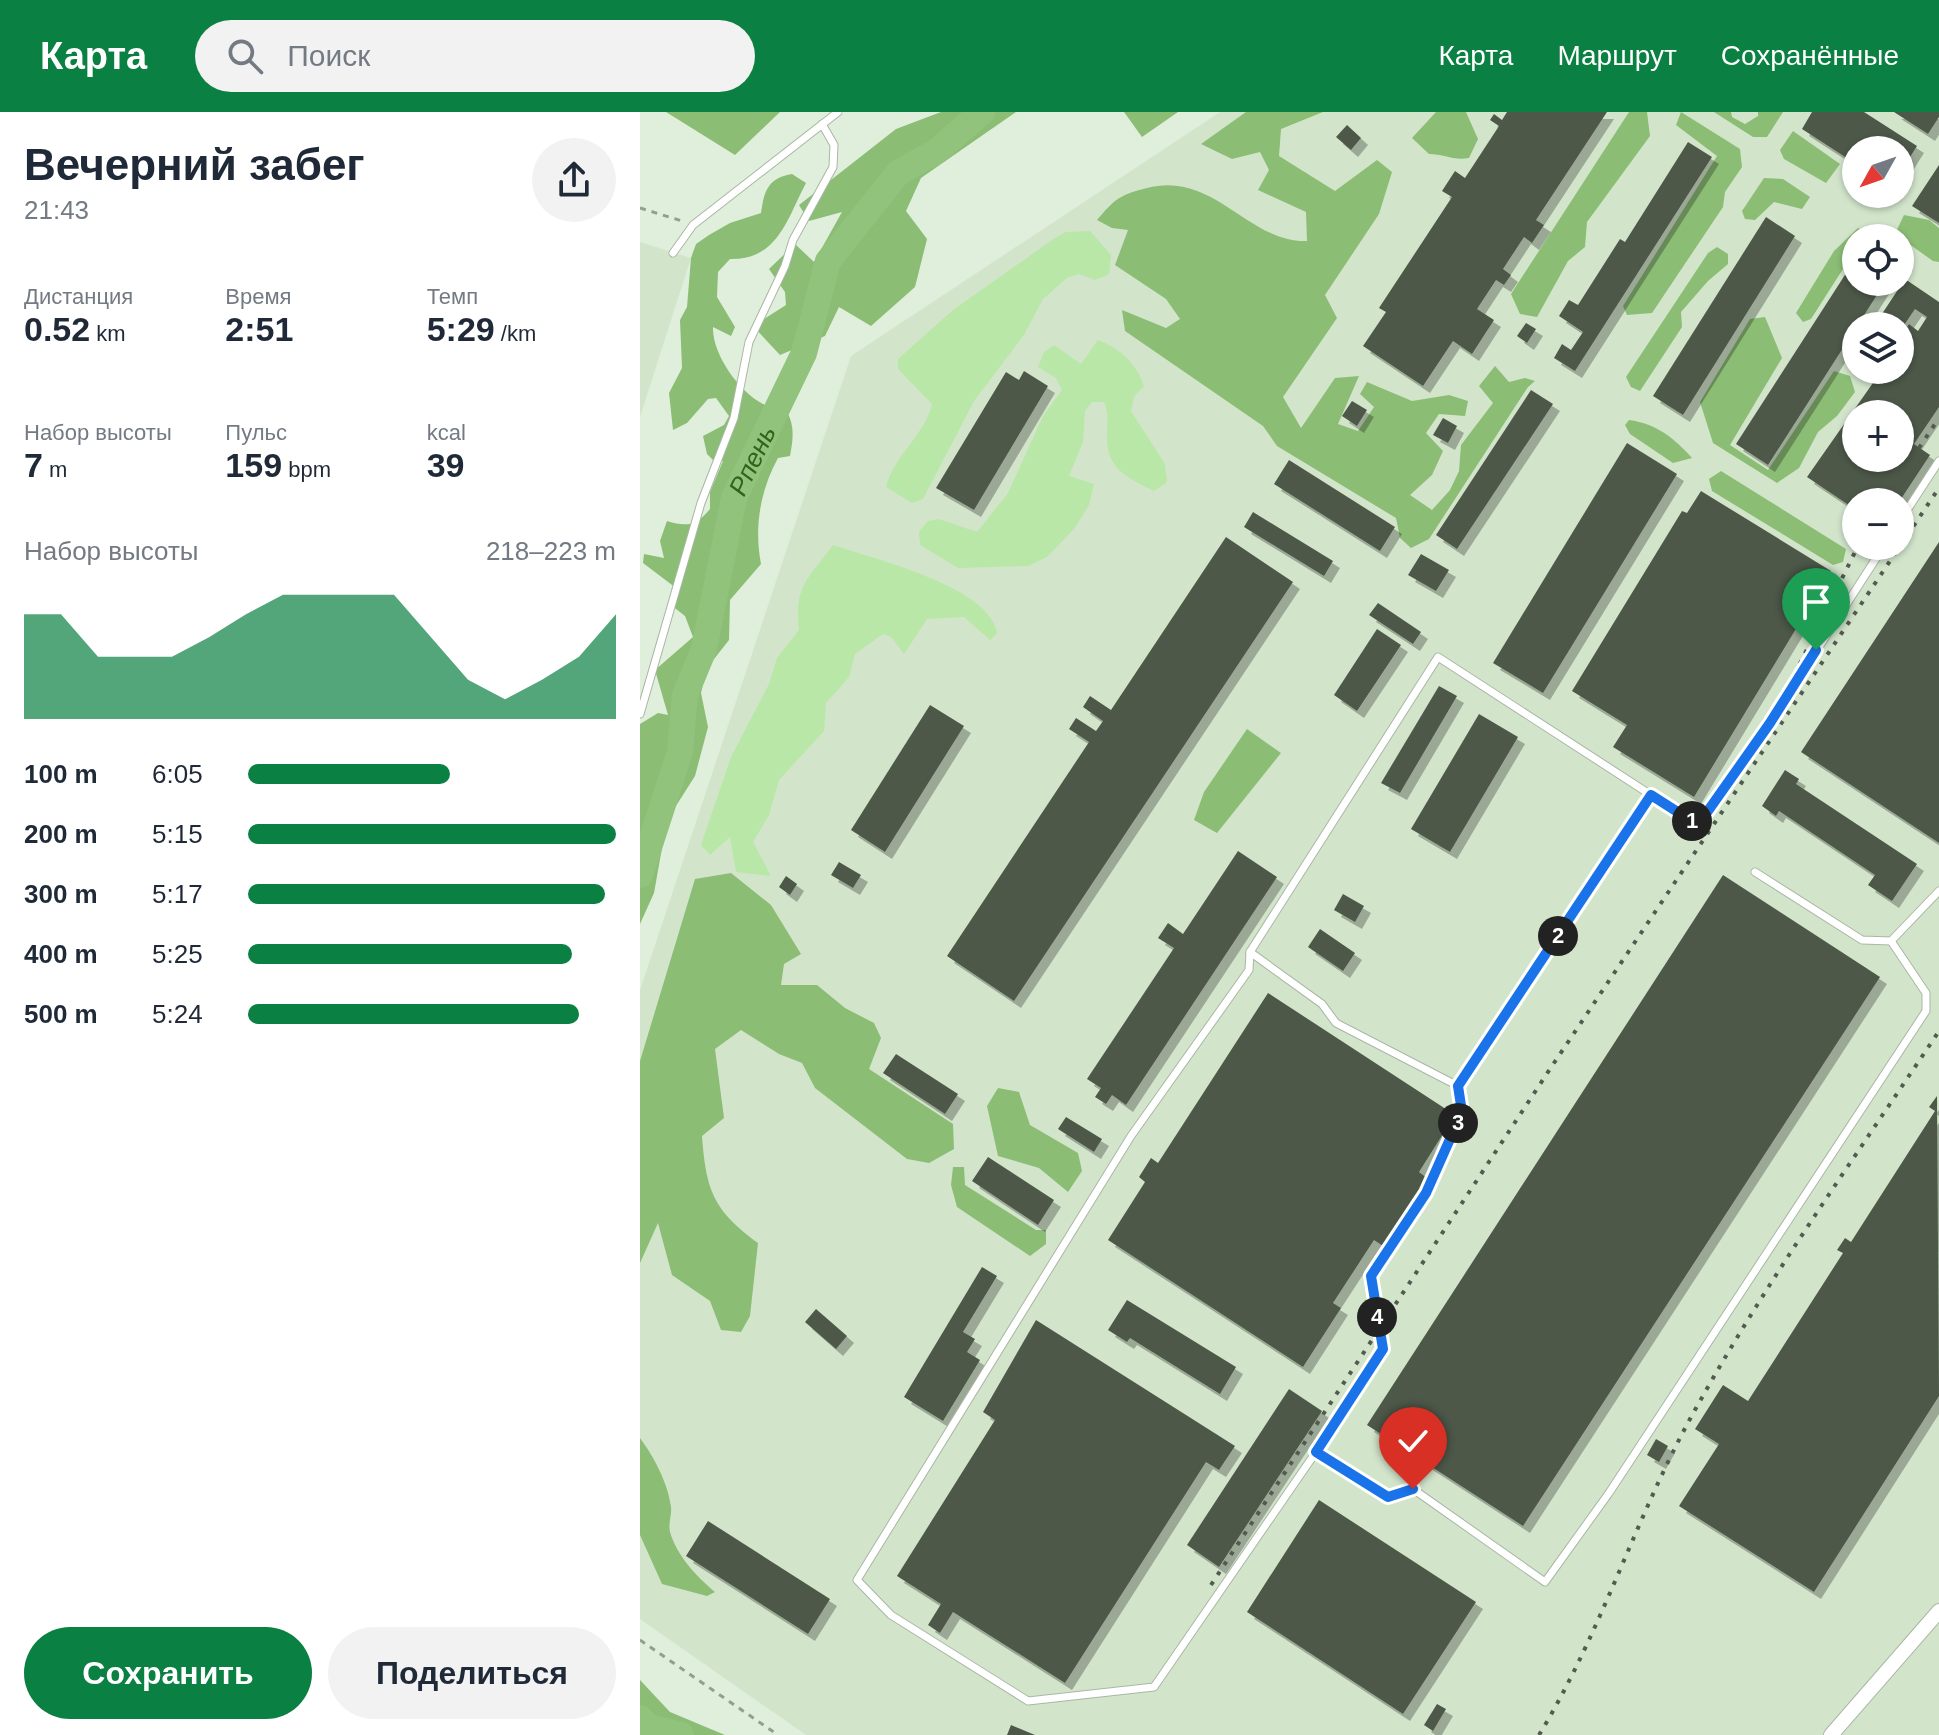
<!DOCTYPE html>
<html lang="ru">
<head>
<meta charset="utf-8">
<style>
  :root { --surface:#fff; --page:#f2f2f3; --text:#1f2937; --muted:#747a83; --accent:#0b8043 }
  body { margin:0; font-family:Helvetica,sans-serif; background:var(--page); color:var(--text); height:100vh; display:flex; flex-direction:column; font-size:30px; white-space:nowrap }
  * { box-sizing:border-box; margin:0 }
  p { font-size:26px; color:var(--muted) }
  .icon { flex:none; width:44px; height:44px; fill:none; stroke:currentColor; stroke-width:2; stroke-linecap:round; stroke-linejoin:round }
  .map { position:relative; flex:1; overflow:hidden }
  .side { display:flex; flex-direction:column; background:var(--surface); width:640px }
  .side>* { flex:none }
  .needle { width:52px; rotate:230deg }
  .tools { position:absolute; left:1202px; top:24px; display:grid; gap:16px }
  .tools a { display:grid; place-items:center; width:72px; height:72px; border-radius:50%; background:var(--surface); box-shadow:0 2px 6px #0004; font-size:40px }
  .pin { position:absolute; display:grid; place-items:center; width:68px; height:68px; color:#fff; margin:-82px -34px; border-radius:50% 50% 50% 0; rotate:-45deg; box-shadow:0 0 8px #0007 }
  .pin .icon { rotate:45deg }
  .km { position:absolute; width:40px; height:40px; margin:-20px; border-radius:50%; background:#222; color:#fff; font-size:22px; line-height:40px; text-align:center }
  .round { display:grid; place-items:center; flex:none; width:84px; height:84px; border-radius:42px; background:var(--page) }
  .headline { display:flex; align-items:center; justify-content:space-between; height:136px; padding:0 24px }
  h1 { font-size:44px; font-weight:600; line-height:60px }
  .metrics { display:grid; grid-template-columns:repeat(3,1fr); gap:12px; height:136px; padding:8px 24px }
  .metrics div { display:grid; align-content:center }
  .metrics b { font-size:34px; font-weight:600 }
  .metrics small { font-size:22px; font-weight:400 }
  .metrics p { font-size:22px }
  .chart { height:224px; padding:16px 24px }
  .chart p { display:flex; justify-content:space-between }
  .chart svg { width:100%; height:144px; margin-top:8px; fill:var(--accent); opacity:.7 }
  .primary-button { display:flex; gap:16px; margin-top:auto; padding:16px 24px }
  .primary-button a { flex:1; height:92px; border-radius:48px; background:var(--accent); color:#fff; font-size:32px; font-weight:600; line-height:92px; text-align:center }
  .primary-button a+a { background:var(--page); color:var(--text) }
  ul { padding:0 24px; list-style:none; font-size:26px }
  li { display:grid; grid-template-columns:128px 96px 1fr; align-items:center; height:60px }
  li i { height:20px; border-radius:10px; background:var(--accent) }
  header { display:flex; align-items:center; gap:48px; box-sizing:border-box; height:112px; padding:0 40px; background:var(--accent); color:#fff }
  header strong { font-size:38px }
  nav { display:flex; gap:44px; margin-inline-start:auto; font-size:28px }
  .search { width:560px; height:72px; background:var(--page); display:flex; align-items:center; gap:20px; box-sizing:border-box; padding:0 28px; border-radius:44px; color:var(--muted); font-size:30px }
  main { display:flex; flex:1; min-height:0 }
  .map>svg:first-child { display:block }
  .built { fill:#d2e5cb; fill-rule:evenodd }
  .green { fill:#b9e7a7 }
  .forest { fill:#8bbd75 }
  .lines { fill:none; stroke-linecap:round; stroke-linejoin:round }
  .river { stroke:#91c37c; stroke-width:26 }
  .building { fill:#4d5948; fill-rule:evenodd; filter:url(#shadow) }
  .lane-casing { stroke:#a9b7a4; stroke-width:9 }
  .street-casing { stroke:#a9b7a4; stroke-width:16 }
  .path { stroke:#939e8f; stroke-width:3; stroke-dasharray:6 6; stroke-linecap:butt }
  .lane { stroke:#fff; stroke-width:7 }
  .street { stroke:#fff; stroke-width:14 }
  .rail { stroke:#535b51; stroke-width:4; stroke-dasharray:4 8; stroke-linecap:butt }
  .route-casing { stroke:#fff; stroke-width:16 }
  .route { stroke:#1a73e8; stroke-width:10 }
  .labels { text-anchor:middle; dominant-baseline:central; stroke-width:8; stroke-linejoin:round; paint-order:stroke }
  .water-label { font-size:26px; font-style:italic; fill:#33621b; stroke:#fff }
</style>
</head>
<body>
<header>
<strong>Карта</strong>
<div class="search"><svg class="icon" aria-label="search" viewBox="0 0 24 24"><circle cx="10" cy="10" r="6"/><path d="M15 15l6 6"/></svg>Поиск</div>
<nav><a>Карта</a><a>Маршрут</a><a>Сохранённые</a></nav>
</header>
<main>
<section class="side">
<div class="headline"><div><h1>Вечерний забег</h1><p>21:43</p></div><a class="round"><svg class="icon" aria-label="share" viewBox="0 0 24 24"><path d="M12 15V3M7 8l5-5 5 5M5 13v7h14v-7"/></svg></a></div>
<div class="metrics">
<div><p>Дистанция</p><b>0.52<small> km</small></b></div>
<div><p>Время</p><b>2:51</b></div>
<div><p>Темп</p><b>5:29<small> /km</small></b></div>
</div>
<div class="metrics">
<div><p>Набор высоты</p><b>7<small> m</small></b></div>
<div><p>Пульс</p><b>159<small> bpm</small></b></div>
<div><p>kcal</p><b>39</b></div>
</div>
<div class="chart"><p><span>Набор высоты</span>218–223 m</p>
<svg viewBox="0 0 160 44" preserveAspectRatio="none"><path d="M0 44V12L10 12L20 25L30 25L40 25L50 19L60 12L70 6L80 6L90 6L100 6L110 19L120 32L130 38L140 32L150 25L160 12V44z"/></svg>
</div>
<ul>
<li><b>100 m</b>6:05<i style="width:55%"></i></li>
<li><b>200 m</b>5:15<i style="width:100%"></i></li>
<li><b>300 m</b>5:17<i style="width:97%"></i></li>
<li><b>400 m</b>5:25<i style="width:88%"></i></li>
<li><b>500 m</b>5:24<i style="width:90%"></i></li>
</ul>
<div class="primary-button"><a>Сохранить</a><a>Поделиться</a></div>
</section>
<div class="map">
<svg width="1299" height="1623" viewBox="0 0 1299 1623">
  <defs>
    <filter id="shadow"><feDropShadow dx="7" dy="7" stdDeviation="0" flood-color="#0004"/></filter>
  </defs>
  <rect width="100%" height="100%" fill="#e0efdb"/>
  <g class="built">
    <path d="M580 0H1299V1623H166L0 1507V878L211 244ZM1216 38H1260V82H1216ZM1216 126H1260V170H1216ZM1216 214H1260V258H1216ZM1216 302H1260V346H1216ZM1216 390H1260V434H1216Z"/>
    <path d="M0 130 51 146 0 305Z"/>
  </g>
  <g class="green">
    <path d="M450 119 471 143 469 162 455 168 439 162 427 166 403 187 384 223 334 289 283 387 272 391 246 375C254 343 285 323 292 292L258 257V247L313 198 415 126 426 120Z"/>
    <path d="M458 228C480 237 496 250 504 274L494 285 491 299 525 352 527 370 514 379C486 365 465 356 467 321 467 310 469 301 464 290H452L445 299 443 330 429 364 454 372 449 393 434 417 407 445 388 454 318 456 280 433 279 420 288 409 299 407 337 420 368 381 403 304 422 278 416 266 398 255 404 240 414 233 441 252Z"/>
    <path d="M193 433C233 447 350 474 357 521L350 528 324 505 287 507 264 542 251 525 243 522 215 542 209 565 186 591 184 619 139 668 129 703 113 730 131 764 96 760 90 725 70 743 61 733 91 645 129 572 137 546 159 518C154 474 168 467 193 433Z"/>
  </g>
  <g class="forest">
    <path d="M26 0H140L95 43Z"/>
    <path d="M301 0H376L281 66 266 99 287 127 275 175 231 214 199 195 185 224 140 243 113 214 146 193 145 180 129 157 155 132 174 150 202 100 169 109 159 93 256 17Z"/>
    <path d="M484 0H538L502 25Z"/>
    <path d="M606 0H683L641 17 639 44 695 79 737 48 752 60 739 102 685 183 697 206 643 285 661 316 695 266 719 264 698 312 718 319 734 295 720 282 727 270 772 289 809 283 828 289 825 304 799 302 786 321 803 339 792 363 770 383 792 398 810 378 819 359 821 333 853 291 839 274 855 254 869 270 885 266 895 269 888 275 789 427 771 436 760 426 756 406 637 334 623 314 485 219 482 198 526 216 540 207 526 187 475 153 488 118 472 116 457 108C475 87 479 83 507 76 574 58 608 131 667 129L666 100 618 78 629 58 620 40 592 47 561 32Z"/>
    <path d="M796 0H826L838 27 829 46C814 49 804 42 789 42L772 26Z"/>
    <path d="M989 0H1007L1010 24 947 110 945 135 928 149 897 205 880 202 871 182Z"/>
    <path d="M1041 0 1100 37 1102 55 1085 80 1083 95 1012 201 987 203 983 194 1077 44 1036 13Z"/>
    <path d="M1074 0H1091L1092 5 1105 12 1118 4V0H1143L1127 25H1113Z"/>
    <path d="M1153 19 1200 52 1186 71 1144 47 1140 38Z"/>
    <path d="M152 62 166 71C147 107 138 148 90 147L78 160 77 185 95 215 91 224 73 215C72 241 98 279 123 292 130 296 139 296 147 300 155 314 153 328 150 344L138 346C120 379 114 415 121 452L90 488 89 528 67 556 61 581 68 615 55 664 27 708 14 781 0 812V612L18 601 28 603 15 558 53 525 45 504 31 493 36 476 3 451 4 442 24 446 20 429 27 409C47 415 56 414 70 397V380L83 349H74L67 342 63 324 84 313 89 304 76 286 68 287 47 311 33 318 29 281 42 256 40 208 47 195 51 146 56 132 69 123 90 111 121 101C124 79 128 66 152 62Z"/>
    <path d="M1124 66 1143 67 1170 85 1162 97 1134 90 1115 108 1105 107 1102 99Z"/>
    <path d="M1264 103 1289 108 1299 116V150L1293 149 1255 122Z"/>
    <path d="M1218 116 1235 126H1216V149L1210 146 1171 207 1163 210 1156 201 1194 139Z"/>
    <path d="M1077 135 1088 142V152L1068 169 1041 200 1042 215 1000 279 991 275 986 265 1068 141Z"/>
    <path d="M1125 205 1142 246 1090 333 1128 358 1194 259 1210 264 1215 280 1197 304 1178 320 1159 356 1137 371 1073 331 1060 290 1110 207Z"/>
    <path d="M989 308C1017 312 1034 326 1052 346L1033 351 990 322 985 313Z"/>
    <path d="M1081 359 1206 437 1203 450 1193 453 1072 379 1069 367Z"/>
    <path d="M607 617 641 641 577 721 554 708 564 680Z"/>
    <path d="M91 761 131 793 161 842 144 852 141 873H177L205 896 234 911 241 926 229 957 313 1012 314 1037 289 1051 267 1047 175 976 162 951 139 942 101 918 75 937 84 1006 62 1024C66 1078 73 1098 118 1131L110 1204 101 1220 81 1218 70 1189 32 1163 18 1111 0 1151V949L55 767Z"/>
    <path d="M358 976 379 980 390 1013 438 1041 442 1059 428 1080 399 1056 358 1044 347 994Z"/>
    <path d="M313 1055H324L325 1073 396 1118H406V1132L390 1144 317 1095 311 1073Z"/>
    <path d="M0 1326C14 1345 28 1371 31 1395 32 1403 28 1411 30 1420 37 1444 56 1464 75 1480L67 1484 22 1472 0 1423Z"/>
    <path d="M0 1568 30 1600 85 1623H0Z"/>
  </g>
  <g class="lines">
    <g class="river">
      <path id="s1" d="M0 763 40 640 45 583 64 537 94 386 164 241 188 149 258 61 297 39 342 0"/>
      <path d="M0 1606 8 1615 41 1623"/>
    </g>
  </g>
  <g class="building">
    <path d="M867 0H967L896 108 904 113 892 131 884 125 863 157 871 163 864 173 856 168 837 197 854 208 832 242 813 229 783 274 723 234 746 200 739 196 812 85 802 79 815 59 825 66 859 14 850 8 854 2 862 8Z"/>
    <path d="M1172 0H1224L1277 34 1260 61V38H1216V52L1162 17Z"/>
    <path d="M1254 0H1299V5L1288 22Z"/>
    <path d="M707 13 721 26 711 38 696 25Z"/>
    <path d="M1048 30 1072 45 935 259 914 246 922 232 931 238 943 220 919 204 929 188 938 193 980 127 985 130Z"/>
    <path d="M1299 53V111L1272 94Z"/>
    <path d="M1126 105 1155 124 1043 303 1013 284Z"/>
    <path d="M1212 152 1216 154V170L1244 172 1128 353 1096 332Z"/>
    <path d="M1265 167 1299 190V295L1274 332 1290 343 1259 390H1216V398L1167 365 1235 268 1242 272 1250 260 1246 258H1260L1263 228 1260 226 1269 212 1278 219 1287 205 1275 197 1260 219V214H1234ZM1216 302H1260V346H1216Z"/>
    <path d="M886 211 896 217 887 231 877 224Z"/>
    <path d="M384 259 408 274 334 398 296 376 366 260 379 268Z"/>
    <path d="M891 278 913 292 817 437 796 423Z"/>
    <path d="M712 289 727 298 717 314 702 304Z"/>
    <path d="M803 306 817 314 808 331 793 323Z"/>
    <path d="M987 331 1037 362 903 581 853 551Z"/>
    <path d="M649 348 755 415 740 439 634 372Z"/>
    <path d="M1061 379 1191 459 1054 685 973 635 987 613 932 579 1042 399 1047 401Z"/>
    <path d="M613 400 693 449 684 464 604 415Z"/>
    <path d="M586 425 653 470 374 889 307 844 449 630 429 617 436 606 456 619 463 609 443 595 450 584 471 598Z"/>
    <path d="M1299 430V731L1161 640Z"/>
    <path d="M781 442 809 458 796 479 768 463Z"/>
    <path d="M738 491 781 520 773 532 729 503Z"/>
    <path d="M737 517 761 533 717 599 694 583Z"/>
    <path d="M799 574 817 584 760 681 741 671Z"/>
    <path d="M290 593 324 614 245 740 211 718Z"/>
    <path d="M839 602 878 625 810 740 771 717Z"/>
    <path d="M1145 658 1159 667 1156 672 1277 752 1252 789 1228 773 1235 763 1139 699 1136 704 1122 694Z"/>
    <path d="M598 739 637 765 486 993 472 983 466 992 455 985 461 976 447 967 534 836 518 826 528 811 543 822Z"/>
    <path d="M199 750 221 763 213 776 191 763Z"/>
    <path d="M1083 763 1240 865 883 1414 727 1313Z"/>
    <path d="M146 764 157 772 150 783 139 775Z"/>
    <path d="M703 782 724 794 715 810 694 798Z"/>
    <path d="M680 817 715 841 703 859 668 835Z"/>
    <path d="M628 881 815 1003 779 1060 787 1066 743 1134 734 1128 693 1191 701 1196 663 1255 468 1128 505 1070 499 1065 511 1046 518 1051Z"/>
    <path d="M256 942 318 982 305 1002 243 961Z"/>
    <path d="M1297 984 1299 1284 1174 1480 1039 1394 1079 1332 1055 1317 1083 1273 1108 1289 1203 1141 1197 1138 1205 1126 1211 1130 1295 999 1289 995Z"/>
    <path d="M426 1005 462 1027 454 1040 418 1017Z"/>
    <path d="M348 1045 414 1088 398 1113 332 1069Z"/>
    <path d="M342 1155 357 1164 323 1220 335 1227 327 1240 340 1248 303 1309 264 1285Z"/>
    <path d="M487 1188 596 1255 580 1282 490 1226 487 1230 468 1218Z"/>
    <path d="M176 1197 207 1224 196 1237 165 1210Z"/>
    <path d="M396 1208 595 1334 579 1358 566 1350 425 1571 313 1500 300 1521 288 1513 301 1492 257 1464 355 1308 343 1300Z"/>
    <path d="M649 1277 682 1299 579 1455 547 1433Z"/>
    <path d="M1016 1327 1028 1334 1019 1350 1007 1343Z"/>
    <path d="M679 1388 836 1490 763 1602 607 1500Z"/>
    <path d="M68 1409 190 1487 168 1522 46 1444Z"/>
    <path d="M797 1592 806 1597 793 1619 784 1613Z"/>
    <path d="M371 1613 395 1623H367Z"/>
  </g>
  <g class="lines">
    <defs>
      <g id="lane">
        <path d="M33 141 53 113 198 0"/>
        <path d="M1260 409 1299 349"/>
        <path d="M1244 434 1130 611 1058 713 1011 683 818 974 822 1000 786 1081 731 1164 743 1237 676 1340 748 1385 773 1377 905 1470 969 1381 1286 899V881L1251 829"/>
        <path d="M0 602 61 391 94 306 109 230 145 154 153 128 193 55 194 33 182 12"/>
        <path d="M1115 760 1222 828 1251 829 1299 779"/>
        <path d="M610 840 609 858 491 1024 217 1468 251 1503 388 1589 514 1575 676 1340"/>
        <path d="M818 974 696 911 682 892 610 840 798 545 1011 683"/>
      </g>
      <path id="street" d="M1191 1623 1299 1499"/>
    </defs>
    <use href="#lane" class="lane-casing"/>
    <use href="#street" class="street-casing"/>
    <g class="path">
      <path d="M0 96 42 109"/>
      <path d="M0 1528 138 1623"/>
    </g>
    <use href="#lane" class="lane"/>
    <use href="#street" class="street"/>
    <g class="rail">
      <path d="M1279 336 1299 306"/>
      <path d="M1260 434 1299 376"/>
      <path d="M1133 606 1218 434"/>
      <path d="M571 1473 910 957 1260 434"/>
      <path d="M899 1623C960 1523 994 1410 1050 1307 1124 1172 1214 1047 1299 919"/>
    </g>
  </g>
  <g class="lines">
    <defs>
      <path id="route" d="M773 1377 748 1385 676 1340 743 1237 731 1164 786 1081 822 1000 818 974 1011 683 1058 713 1130 611 1176 538"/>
    </defs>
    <use href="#route" class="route-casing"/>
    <use href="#route" class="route"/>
  </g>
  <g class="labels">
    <g class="water-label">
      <text stroke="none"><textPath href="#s1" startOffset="432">Рпень</textPath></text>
    </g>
  </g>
</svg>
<div class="tools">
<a><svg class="needle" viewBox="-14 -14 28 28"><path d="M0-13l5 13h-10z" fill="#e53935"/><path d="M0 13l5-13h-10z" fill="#747a83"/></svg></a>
<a><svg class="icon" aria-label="locate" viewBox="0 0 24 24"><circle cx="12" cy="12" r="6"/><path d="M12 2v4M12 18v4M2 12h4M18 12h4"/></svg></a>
<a><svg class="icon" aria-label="layers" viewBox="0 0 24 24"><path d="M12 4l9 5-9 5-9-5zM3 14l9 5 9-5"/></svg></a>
<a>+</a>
<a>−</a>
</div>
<div class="pin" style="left:1176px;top:538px;background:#1e9e55"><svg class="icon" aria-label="arrive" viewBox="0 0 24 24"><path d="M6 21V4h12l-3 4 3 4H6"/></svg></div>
<div class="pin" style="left:773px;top:1377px;background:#d93025"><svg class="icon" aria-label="check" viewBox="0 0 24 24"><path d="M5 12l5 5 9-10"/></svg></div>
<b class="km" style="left:1052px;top:709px">1</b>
<b class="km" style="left:918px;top:824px">2</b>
<b class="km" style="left:818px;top:1011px">3</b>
<b class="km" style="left:737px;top:1205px">4</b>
</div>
</main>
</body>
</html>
